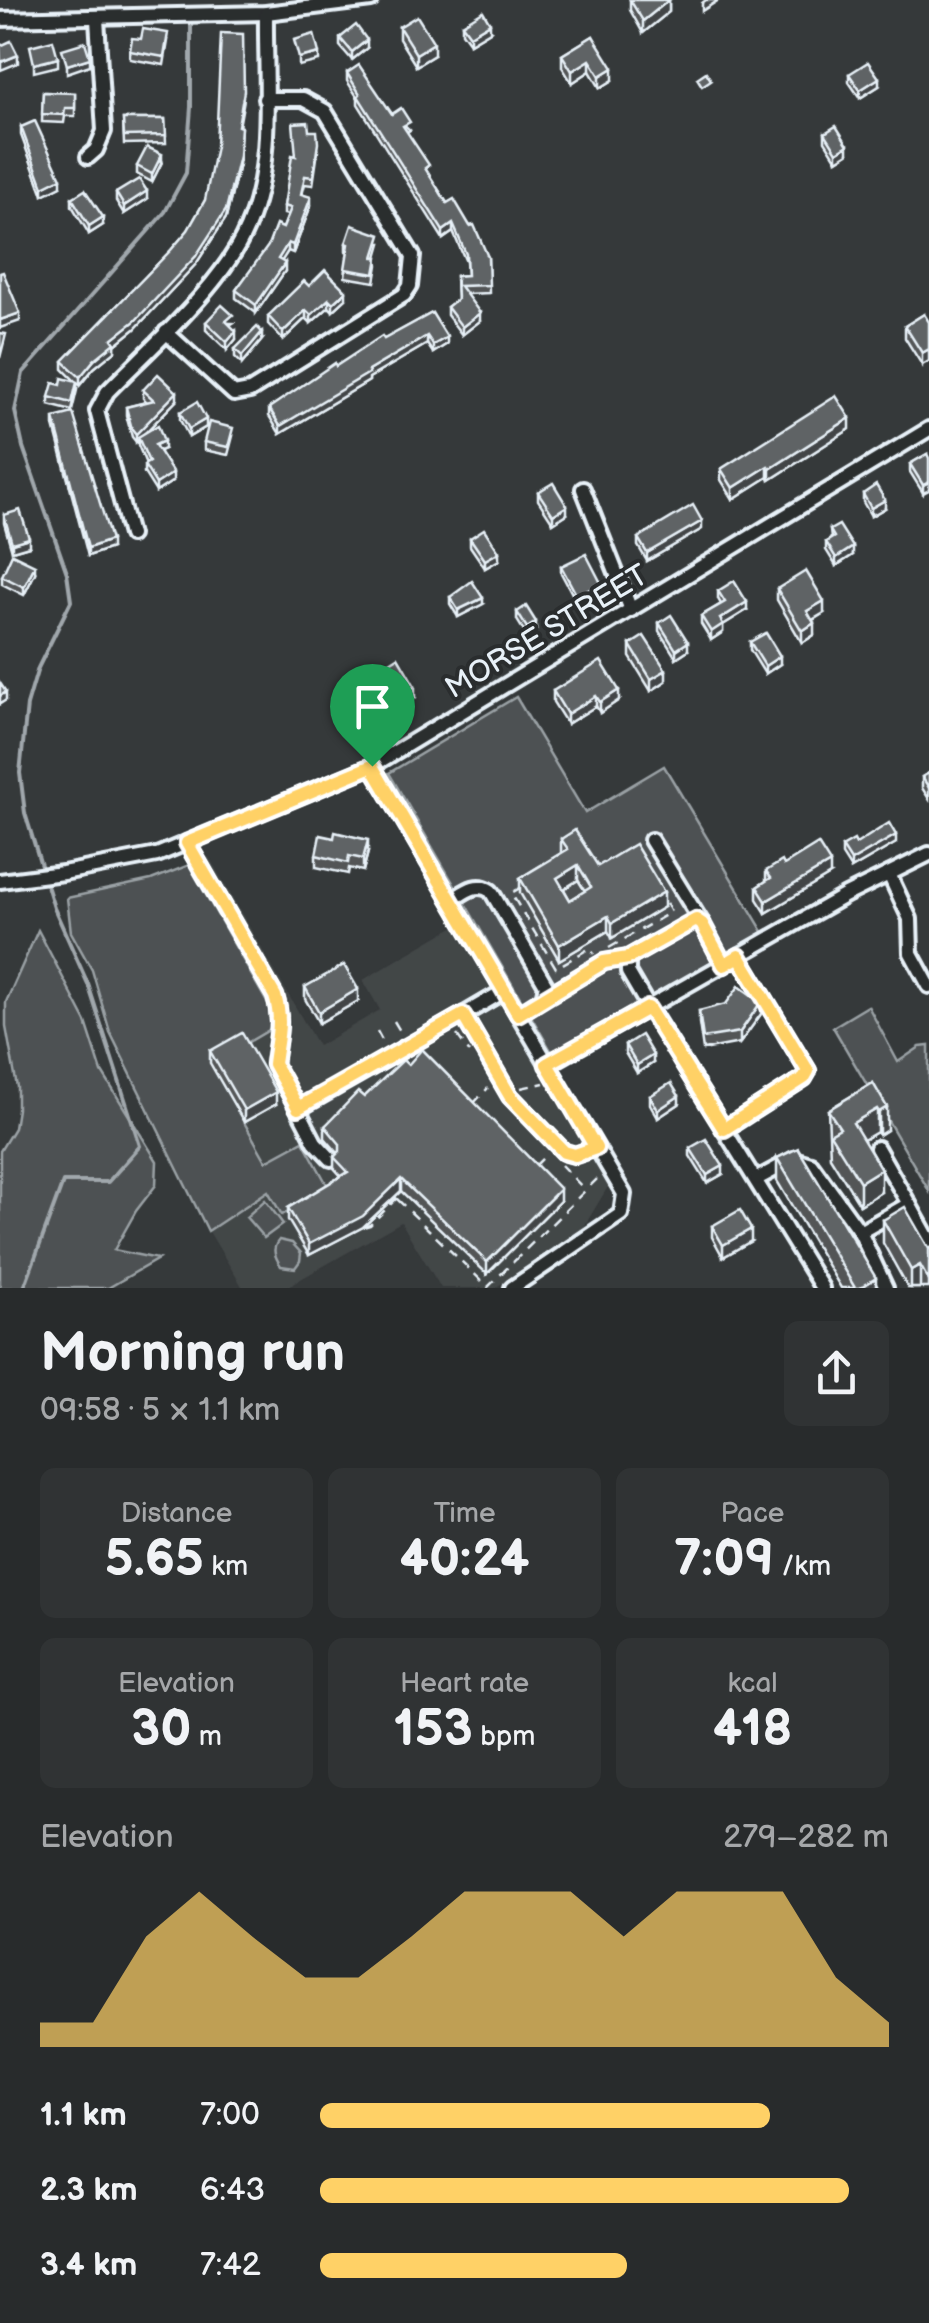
<!DOCTYPE html>
<html lang="en">
<head>
<meta charset="utf-8">
<style>
  :root { --surface:#282b2c; --page:#303334; --text:#f1f3f6; --muted:#a5a7a9; --accent:#ffd166 }
  body { margin:0; font-family:"Balsamiq Sans",sans-serif; background:var(--page); color:var(--text); height:100vh; display:flex; flex-direction:column; font-size:38px; white-space:nowrap }
  * { box-sizing:border-box; margin:0 }
  p { font-size:32px; color:var(--muted) }
  .icon { flex:none; width:55px; height:55px; fill:none; stroke:currentColor; stroke-width:2; stroke-linecap:round; stroke-linejoin:round }
  .map { position:relative; height:1288px; overflow:hidden }
  .drawer { display:flex; flex-direction:column; background:var(--surface); flex:1 }
  .drawer>* { flex:none }
  .pin { position:absolute; display:grid; place-items:center; width:85px; height:85px; color:#fff; margin:-102px -42px; border-radius:50% 50% 50% 0; rotate:-45deg; box-shadow:0 0 10px #0007 }
  .pin .icon { rotate:45deg }
  .round { display:grid; place-items:center; flex:none; width:105px; height:105px; border-radius:15px; background:var(--page) }
  .headline { display:flex; align-items:center; justify-content:space-between; height:170px; padding:0 40px }
  h1 { font-size:55px; font-weight:800; line-height:75px }
  .stats { display:grid; grid-template-columns:repeat(3,1fr); gap:15px; height:170px; padding:10px 40px }
  .stats div { display:grid; align-content:center; border-radius:15px; background:var(--page); text-align:center }
  .stats b { font-size:50px; font-weight:800 }
  .stats small { font-size:28px; font-weight:400 }
  .stats p { font-size:28px }
  .chart { height:280px; padding:20px 40px }
  .chart p { display:flex; justify-content:space-between }
  .chart svg { width:100%; height:180px; margin-top:10px; fill:var(--accent); opacity:.7 }
  ul { padding:0 40px; list-style:none; font-size:32px }
  li { display:grid; grid-template-columns:160px 120px 1fr; align-items:center; height:75px }
  li i { height:25px; border-radius:12px; background:var(--accent) }
  .map>svg:first-child { display:block }
  .built { fill:#424647 }
  .green { fill:#4d5152; stroke:#9aa1a5; stroke-width:2.5 }
  .lines { fill:none; stroke-linecap:round; stroke-linejoin:round }
  .stream { stroke:#a0a7ac; stroke-width:4 }
  .minor-casing { stroke:#e8f1f8; stroke-width:20 }
  .path { stroke:#e8f1f8; stroke-width:2.5; stroke-dasharray:10 8; stroke-linecap:butt }
  .minor { stroke:#2a2d2e; stroke-width:12 }
  .wall { fill:#525557; stroke:#e8f1f8; stroke-width:2.5; fill-rule:evenodd }
  .shaded-wall { fill:#424547; stroke:#e8f1f8; stroke-width:2.5 }
  .building { fill:#5f6365; stroke:#e8f1f8; stroke-width:2.5; fill-rule:evenodd }
  .route-casing { stroke:#fff; stroke-width:20 }
  .route { stroke:#ffd166; stroke-width:12 }
  .labels { text-anchor:middle; dominant-baseline:central; stroke-width:8; stroke-linejoin:round; paint-order:stroke }
  .street-label { font-size:30px; fill:#e8f1f8; stroke:#2a2d2e }
</style>
</head>
<body>
<div class="map">
<svg width="929" height="1288" viewBox="0 0 929 1288">
  <rect width="100%" height="100%" fill="#35393a"/>
  <filter id="ink" filterUnits="userSpaceOnUse"><feTurbulence type="fractalNoise" baseFrequency=".01" numOctaves="2"/><feDisplacementMap in="SourceGraphic" scale="20" xChannelSelector="R" yChannelSelector="G"/><feConvolveMatrix kernelMatrix="1 2 1 2 8 2 1 2 1" color-interpolation-filters="sRGB"/></filter>
  <g filter="url(#ink)">
    <path class="built" d="M209 857 318 1046 380 1010 363 980 455 926 609 1185 582 1230 495 1288H441L401 1222 285 1288H243L208 1230 110 1032 92 970 71 932 67 898 151 880Z"/>
    <g class="green">
      <path d="M516 697 585 813 664 766 764 933 553 1054 389 773Z"/>
      <path d="M189 865 273 1013 274 1027 211 1064 266 1161 303 1141 329 1188 282 1215 268 1191 208 1231 110 1032 92 970 71 932 67 898 151 880Z"/>
      <path d="M38 930 86 1022 102 1072 157 1161 156 1185 136 1211 114 1250 158 1259 108 1288H0V1151L14 1128 17 1109V1087L6 1027V1002Z"/>
      <path d="M868 1006 898 1062 920 1047 929 1046V1191L833 1027Z"/>
      <path d="M265 1200 283 1224 264 1238 246 1217Z"/>
      <path d="M279 1240 292 1243 301 1253 300 1261 295 1268 281 1266C275 1257 271 1249 279 1240Z"/>
    </g>
    <g class="lines">
      <path class="stream" d="M24 1288 63 1182H108L140 1146 88 984 54 908 25 813 20 773 27 705 38 668 71 601 67 573 23 447 15 411 23 373 165 212 186 173 191 107V20"/>
      <defs>
        <g id="minor">
          <path d="M0 19 266 13 371 0"/>
          <path d="M88 157 96 150 104 131 97 19"/>
          <path d="M166 332 234 394 250 391 404 295 410 286 413 256 325 111 303 99H265"/>
          <path d="M583 489 631 610"/>
          <path d="M130 535 97 411 107 392C151 347 223 285 247 228 275 163 265 82 266 13"/>
          <path d="M372 766 624 1194 621 1214 512 1288"/>
          <path d="M651 840 702 923"/>
          <path d="M187 843 275 996C283 1022 277 1038 274 1065L298 1109 463 1015"/>
          <path d="M889 874 910 919 911 953 929 986"/>
          <path d="M0 881 63 873 157 855 372 766 929 429"/>
          <path d="M452 900C465 892 476 881 491 891L546 985 543 998 518 1014"/>
          <path d="M724 965 702 923 695 920 628 958V972L649 1008 822 1288"/>
          <path d="M504 991 463 1015 510 1096 564 1152 575 1155 596 1148"/>
          <path d="M543 998 604 962 628 958"/>
          <path d="M547 1065 846 895 929 854"/>
          <path d="M298 1109 315 1142 331 1159"/>
          <path d="M725 1129 804 1078 808 1071 739 956"/>
          <path d="M757 1179 794 1159 811 1164 860 1232 909 1204 877 1148"/>
          <path d="M909 1204 929 1240"/>
          <path d="M860 1232 886 1288"/>
        </g>
      </defs>
      <use href="#minor" class="minor-casing"/>
      <g class="path">
        <path d="M522 887 511 893 556 968 590 948 594 954"/>
        <path d="M609 948 671 912 664 899"/>
        <path d="M394 1021 403 1036"/>
        <path d="M377 1031 384 1044"/>
        <path d="M457 1035 470 1053"/>
        <path d="M521 1088 544 1083"/>
        <path d="M473 1104 488 1088"/>
        <path d="M561 1165 584 1189"/>
        <path d="M535 1166 547 1154"/>
        <path d="M397 1199 488 1287 598 1178"/>
        <path d="M363 1227 370 1225 403 1192"/>
      </g>
      <use href="#minor" class="minor"/>
    </g>
    <g class="wall">
      <path d="M630 0H669V12L643 33 630 10Z"/>
      <path d="M462 24 490 31 470 43 462 32Z"/>
      <path d="M399 27 434 55 416 66 399 39Z"/>
      <path d="M593 36 613 80 600 88 590 71 572 83 562 67V55Z"/>
      <path d="M340 38 367 48 352 60 340 46Z"/>
      <path d="M168 41 164 65 130 59V51Z"/>
      <path d="M347 73 410 130 407 132 428 174 447 203 488 257 489 293 466 294 480 321 462 335 447 315V307L457 300 456 276 467 275 466 262 453 232 443 239 358 104V98L347 81Z"/>
      <path d="M849 74 879 86 860 98 849 82Z"/>
      <path d="M43 92 75 93V116H65L64 123 42 122Z"/>
      <path d="M244 99 239 127V164L226 218 196 264 135 329 115 345V351L94 368 80 385 77 383V390L72 411 49 405V397L61 385 76 382 63 369V361L171 250 188 230 205 200Z"/>
      <path d="M123 119H165L166 143 124 144Z"/>
      <path d="M21 127 61 186 43 195 21 135Z"/>
      <path d="M309 131 318 151 313 185 305 184 302 195 311 205 293 253 288 251 281 261 285 271 256 313 236 298V290L283 228 288 215 284 214V206L295 156Z"/>
      <path d="M825 133 848 153 837 160 825 141Z"/>
      <path d="M162 162 152 182 137 174V166Z"/>
      <path d="M116 193 147 199 124 214 116 201Z"/>
      <path d="M72 198 103 225 89 234 72 206Z"/>
      <path d="M346 243H381L377 257 378 265 375 282 345 277 348 251H346Z"/>
      <path d="M309 286 346 299 333 311 329 307 311 323 306 318 283 340 268 324V316Z"/>
      <path d="M432 313 447 344 433 353 427 344 369 378V381L280 434 269 416V408L336 366Z"/>
      <path d="M924 314 922 365 905 338V326Z"/>
      <path d="M206 322 233 323 230 325 236 339 227 350 206 330Z"/>
      <path d="M262 340 242 364 235 357V349Z"/>
      <path d="M143 390 177 400 145 433 164 449 159 451 173 481 156 492 144 473V465L146 464 138 445V440L136 442 132 437 126 415V407L147 402 143 398Z"/>
      <path d="M180 412 206 427 189 437 180 420Z"/>
      <path d="M54 418 111 548 88 556 54 426Z"/>
      <path d="M850 429 770 480 768 477 733 499 721 480V469Z"/>
      <path d="M233 436 228 455 204 450V442Z"/>
      <path d="M927 454 923 493 910 472V464Z"/>
      <path d="M538 492 567 514 553 523 538 500Z"/>
      <path d="M863 494 885 508 871 516 863 502Z"/>
      <path d="M4 515 29 546 12 551 4 523Z"/>
      <path d="M702 529 647 561 638 546V538Z"/>
      <path d="M830 530 853 555 836 566 826 550V542L831 539Z"/>
      <path d="M470 538 499 560 485 568 470 546Z"/>
      <path d="M561 566 601 591 577 603 561 573Z"/>
      <path d="M35 573 24 595 2 584V576Z"/>
      <path d="M777 589 824 613 813 620 814 635 802 643 777 600Z"/>
      <path d="M718 591 747 610 723 625V632L711 640 701 624V616L721 604 718 599Z"/>
      <path d="M450 597 483 604 458 617 450 604Z"/>
      <path d="M517 612 536 630 527 636 517 620Z"/>
      <path d="M659 623 688 650 676 658 659 631Z"/>
      <path d="M750 642 780 664 765 674 750 650Z"/>
      <path d="M630 645 666 681 651 691 630 657Z"/>
      <path d="M368 676 415 698 385 716 368 687Z"/>
      <path d="M553 691 619 700 600 713 596 706 567 724 553 702Z"/>
      <path d="M929 773V799L922 788V777Z"/>
      <path d="M561 839 598 866 664 907 612 938 608 931 559 960 520 893V878L561 853ZM578 880 585 891 570 900 564 889Z"/>
      <path d="M896 843 851 869 842 855V847L856 844Z"/>
      <path d="M368 852 363 871 349 868 348 874 316 867V855Z"/>
      <path d="M766 871 830 875 766 913 757 899V887L766 881Z"/>
      <path d="M305 987 358 1001 319 1023 305 999Z"/>
      <path d="M699 1011 761 1014 740 1043 703 1050 699 1023Z"/>
      <path d="M625 1045 653 1063 637 1073 625 1053Z"/>
      <path d="M210 1051 276 1104 244 1122 210 1063Z"/>
      <path d="M873 1083 887 1130 879 1135 877 1132 863 1140 881 1192 860 1205 830 1157 828 1110Z"/>
      <path d="M650 1096 679 1104 658 1118 650 1104Z"/>
      <path d="M364 1097 560 1201 487 1274 401 1191 363 1227 309 1255 288 1220V1208L341 1176 334 1168V1157L338 1153 325 1138V1126Z"/>
      <path d="M690 1148 723 1174 707 1183 690 1156Z"/>
      <path d="M777 1158 876 1288H841L777 1181Z"/>
      <path d="M883 1220 929 1249V1288H908L883 1243Z"/>
      <path d="M712 1226 751 1241 723 1257 712 1237Z"/>
    </g>
    <g class="shaded-wall">
      <path d="M669 0V12L643 33V21Z"/>
      <path d="M706 0H719L702 11V3Z"/>
      <path d="M490 23V31L470 43V35Z"/>
      <path d="M367 40V48L352 60V52Z"/>
      <path d="M434 43V55L416 66V54Z"/>
      <path d="M319 53V61L299 66V58Z"/>
      <path d="M18 55V63L1 70V62Z"/>
      <path d="M58 58V66L34 72V64Z"/>
      <path d="M90 58V65L67 73V65Z"/>
      <path d="M590 60V71L572 83V71Z"/>
      <path d="M613 68V80L600 88V76Z"/>
      <path d="M879 78V86L860 98V90Z"/>
      <path d="M241 127 239 164 226 218 196 264 135 329 115 345V351L94 368 80 385V377L112 339 196 256Z"/>
      <path d="M848 145V153L837 160V152Z"/>
      <path d="M162 154V162L152 182V174Z"/>
      <path d="M61 178V186L43 195V187Z"/>
      <path d="M147 191V199L124 214V206Z"/>
      <path d="M311 197V205L293 253V245Z"/>
      <path d="M103 217V225L89 234V226Z"/>
      <path d="M453 224V232L443 239V231Z"/>
      <path d="M288 243V251L278 267V259Z"/>
      <path d="M285 263V271L256 313V305Z"/>
      <path d="M346 291V299L333 311V303Z"/>
      <path d="M329 299V307L311 323V315Z"/>
      <path d="M306 310V318L283 340V332Z"/>
      <path d="M20 313V321L0 328V320Z"/>
      <path d="M480 313V321L462 335V327Z"/>
      <path d="M236 331V339L227 350V342Z"/>
      <path d="M262 332V340L242 364V356Z"/>
      <path d="M427 336V344L369 378V381L280 434V426L368 371Z"/>
      <path d="M447 337V344L433 353V345Z"/>
      <path d="M929 349V361L922 365V353Z"/>
      <path d="M177 392V400L136 442V434Z"/>
      <path d="M850 418V429L770 480V469Z"/>
      <path d="M206 419V427L189 437V429Z"/>
      <path d="M164 441V449L155 453V445Z"/>
      <path d="M768 466V477L733 499V488Z"/>
      <path d="M173 473V481L156 492V484Z"/>
      <path d="M929 482V490L923 493V485Z"/>
      <path d="M885 500V508L871 516V508Z"/>
      <path d="M567 506V514L553 523V515Z"/>
      <path d="M702 521V529L647 561V553Z"/>
      <path d="M29 538V546L12 551V543Z"/>
      <path d="M111 540V548L88 556V548Z"/>
      <path d="M853 547V555L836 566V558Z"/>
      <path d="M499 552V560L485 568V560Z"/>
      <path d="M35 565V573L24 595V587Z"/>
      <path d="M601 583V591L577 603V596Z"/>
      <path d="M483 598V604L458 617V610Z"/>
      <path d="M824 601V613L807 623V611Z"/>
      <path d="M747 602V610L723 625V632L711 640V632L720 619Z"/>
      <path d="M536 622V630L527 636V628Z"/>
      <path d="M814 623V635L802 643V631Z"/>
      <path d="M688 642V650L676 658V650Z"/>
      <path d="M780 656V664L765 674V666Z"/>
      <path d="M666 670V681L651 691V679Z"/>
      <path d="M415 686V698L385 716V704Z"/>
      <path d="M619 690V700L600 713V702Z"/>
      <path d="M6 692V700L0 704V696Z"/>
      <path d="M596 696V706L567 724V714Z"/>
      <path d="M896 835V843L851 869V861Z"/>
      <path d="M368 840V852L363 871V859Z"/>
      <path d="M830 863V875L766 913V901Z"/>
      <path d="M578 865V880L557 893V878Z"/>
      <path d="M664 892V907L612 938V923Z"/>
      <path d="M608 916V931L559 960V945Z"/>
      <path d="M358 989V1001L319 1023V1012Z"/>
      <path d="M761 1002V1014L740 1043V1032Z"/>
      <path d="M653 1055V1063L637 1073V1065Z"/>
      <path d="M276 1092V1104L244 1122V1110Z"/>
      <path d="M679 1096V1104L658 1118V1110Z"/>
      <path d="M887 1107V1130L879 1135V1112Z"/>
      <path d="M877 1109V1132L853 1146V1123Z"/>
      <path d="M723 1166V1174L707 1183V1175Z"/>
      <path d="M881 1169V1192L860 1205V1182Z"/>
      <path d="M401 1179V1191L363 1227 309 1255V1244Z"/>
      <path d="M560 1189V1201L487 1274V1262Z"/>
      <path d="M751 1229V1241L723 1257V1245Z"/>
      <path d="M920 1265V1288H911V1270Z"/>
      <path d="M876 1278V1288H860Z"/>
    </g>
    <g class="building">
      <path d="M630 0H669L643 21Z"/>
      <path d="M483 11 490 23 470 35 462 24Z"/>
      <path d="M417 16 434 43 416 54 399 27Z"/>
      <path d="M356 25 367 40 352 52 340 38Z"/>
      <path d="M143 29 168 33 164 57 130 51 132 38 141 39Z"/>
      <path d="M221 33 243 34 244 91 238 126 241 127 239 156 226 210 196 256 135 321 112 339 115 343 94 360 80 377 63 361 171 250 188 230 205 200 216 146Z"/>
      <path d="M314 34 319 53 299 58 294 40Z"/>
      <path d="M593 36 613 68 600 76 590 60 572 71 562 55Z"/>
      <path d="M53 40 58 58 34 64 30 46Z"/>
      <path d="M11 41 18 55 1 62 0 46Z"/>
      <path d="M85 42 90 58 67 65 62 49Z"/>
      <path d="M868 62 879 78 860 90 849 74Z"/>
      <path d="M359 65 392 114 401 108 410 122 403 126 429 165 425 168 447 203 454 199 470 226 474 225 488 257 489 285 460 286 480 313 462 327 447 307 457 299 456 276 467 275 466 254 453 224 443 231 358 96 360 94 347 73Z"/>
      <path d="M706 72 711 80 702 86 697 78Z"/>
      <path d="M43 92 75 93V108H65L64 115 42 114Z"/>
      <path d="M123 119H165L166 135 124 136Z"/>
      <path d="M35 121 61 178 43 187 21 127Z"/>
      <path d="M308 122 309 131H317L318 143 313 177 305 176 301 194 311 197 293 245 288 243 278 259 285 263 256 305 236 290 268 246 276 225 283 228 291 208 284 206 292 155 296 156 293 123Z"/>
      <path d="M836 126 848 145 837 152 825 133Z"/>
      <path d="M147 147 162 154 152 174 137 166Z"/>
      <path d="M139 179 147 191 124 206 116 193Z"/>
      <path d="M85 190 103 217 89 226 72 198Z"/>
      <path d="M352 225 381 235 374 257H378L375 274 345 269 349 244 346 243Z"/>
      <path d="M325 270 346 291 333 303 329 299 311 315 306 310 283 332 268 316 304 281 309 286Z"/>
      <path d="M3 272 20 313 0 320V273Z"/>
      <path d="M222 305 233 315 226 321 236 331 227 342 206 322Z"/>
      <path d="M432 313 447 337 433 345 427 336 368 371 369 373 280 426 269 408 335 363 336 366 382 336 384 339Z"/>
      <path d="M924 314 929 322V349L922 353 905 326Z"/>
      <path d="M257 327 262 332 242 356 235 349Z"/>
      <path d="M0 333 6 334 0 358Z"/>
      <path d="M158 374 177 392 136 434 132 429 126 407 154 400 143 390Z"/>
      <path d="M62 378 77 382 72 403 49 397 53 383 61 385Z"/>
      <path d="M836 396 850 418 770 469 768 466 733 488 721 469Z"/>
      <path d="M197 402 206 419 189 429 180 412Z"/>
      <path d="M73 413 111 540 88 548 54 418Z"/>
      <path d="M209 422 233 428 228 447 204 442Z"/>
      <path d="M158 425 164 441 155 445 173 473 156 484 144 465 149 462 138 437Z"/>
      <path d="M927 454 929 458V482L923 485 910 464Z"/>
      <path d="M553 483 567 506 553 515 538 492Z"/>
      <path d="M876 485 885 500 871 508 863 494Z"/>
      <path d="M693 505 702 521 647 553 638 538Z"/>
      <path d="M20 510 29 538 12 543 4 515Z"/>
      <path d="M839 525 853 547 836 558 826 542 834 537 830 530Z"/>
      <path d="M484 529 499 552 485 560 470 538Z"/>
      <path d="M12 554 35 565 24 587 2 576Z"/>
      <path d="M586 554 601 583 577 596 561 566Z"/>
      <path d="M806 571 824 601 807 611 814 623 802 631 777 589Z"/>
      <path d="M472 581 483 598 458 610 450 597Z"/>
      <path d="M734 581 747 602 720 619 723 624 711 632 701 616 725 602 718 591Z"/>
      <path d="M526 606 536 622 527 628 517 612Z"/>
      <path d="M671 615 688 642 676 650 659 623Z"/>
      <path d="M766 633 780 656 765 666 750 642Z"/>
      <path d="M644 636 666 670 651 679 630 645Z"/>
      <path d="M398 657 415 686 385 704 368 676Z"/>
      <path d="M601 661 619 690 600 702 596 696 567 714 553 691Z"/>
      <path d="M0 683 6 692 0 696Z"/>
      <path d="M929 773V788L922 777Z"/>
      <path d="M889 823 896 835 851 861 842 847 854 840 856 844Z"/>
      <path d="M575 830 598 866 635 844 664 892 612 923 608 916 559 945 520 878 568 849 561 839ZM578 865 591 887 570 900 557 878Z"/>
      <path d="M335 832 368 840 363 859 349 856 348 863 316 855 320 835 334 838Z"/>
      <path d="M818 844 830 863 766 901 757 887 771 878 766 871 782 861 784 865Z"/>
      <path d="M344 965 358 989 319 1012 305 987Z"/>
      <path d="M739 986 761 1002 740 1032 703 1038 699 1011 726 1004Z"/>
      <path d="M242 1033 276 1092 244 1110 210 1051Z"/>
      <path d="M641 1035 653 1055 637 1065 625 1045Z"/>
      <path d="M422 1049 560 1189 487 1262 401 1179 363 1216 309 1244 288 1208 348 1172 334 1157 340 1151V1144L325 1126 358 1092 364 1097 403 1060 408 1065Z"/>
      <path d="M671 1083 679 1096 658 1110 650 1096Z"/>
      <path d="M873 1083 887 1107 879 1112 877 1109 853 1123 881 1169 860 1182 830 1134 840 1128 828 1110Z"/>
      <path d="M706 1139 723 1166 707 1175 690 1148Z"/>
      <path d="M798 1148 876 1278 860 1288H855L777 1158Z"/>
      <path d="M905 1207 929 1249V1281L920 1265 911 1270 883 1220Z"/>
      <path d="M740 1210 751 1229 723 1245 712 1226Z"/>
    </g>
  </g>
  <g class="lines" filter="url(#ink)">
    <defs>
      <path id="route" d="M372 766 518 1014 604 962 628 958 696 920 702 924 724 965 739 956 808 1071 804 1078 724 1129 648 1008 547 1064 596 1148 575 1155 564 1152 510 1096 463 1015 298 1108 274 1064C277 1038 283 1022 275 996L187 843Z"/>
    </defs>
    <use href="#route" class="route-casing"/>
    <use href="#route" class="route"/>
  </g>
  <g class="labels">
    <g class="street-label">
      <text transform="translate(547 632) rotate(-31)">MORSE STREET</text>
    </g>
  </g>
</svg>
<div class="pin" style="left:372px;top:766px;background:#1e9e55"><svg class="icon" aria-label="arrive" viewBox="0 0 24 24"><path d="M6 21V4h12l-3 4 3 4H6"/></svg></div>
</div>
<section class="drawer">
<div class="headline"><div><h1>Morning run</h1><p>09:58 · 5 × 1.1 km</p></div><a class="round"><svg class="icon" aria-label="share" viewBox="0 0 24 24"><path d="M12 15V3M7 8l5-5 5 5M5 13v7h14v-7"/></svg></a></div>
<div class="stats">
<div><p>Distance</p><b>5.65<small> km</small></b></div>
<div><p>Time</p><b>40:24</b></div>
<div><p>Pace</p><b>7:09<small> /km</small></b></div>
</div>
<div class="stats">
<div><p>Elevation</p><b>30<small> m</small></b></div>
<div><p>Heart rate</p><b>153<small> bpm</small></b></div>
<div><p>kcal</p><b>418</b></div>
</div>
<div class="chart"><p><span>Elevation</span>279–282 m</p>
<svg viewBox="0 0 160 44" preserveAspectRatio="none"><path d="M0 44V38L10 38L20 17L30 6L40 17L50 27L60 27L70 17L80 6L90 6L100 6L110 17L120 6L130 6L140 6L150 27L160 38V44z"/></svg>
</div>
<ul>
<li><b>1.1 km</b>7:00<i style="width:79%"></i></li>
<li><b>2.3 km</b>6:43<i style="width:93%"></i></li>
<li><b>3.4 km</b>7:42<i style="width:54%"></i></li>
</ul>
</section>
</body>
</html>
